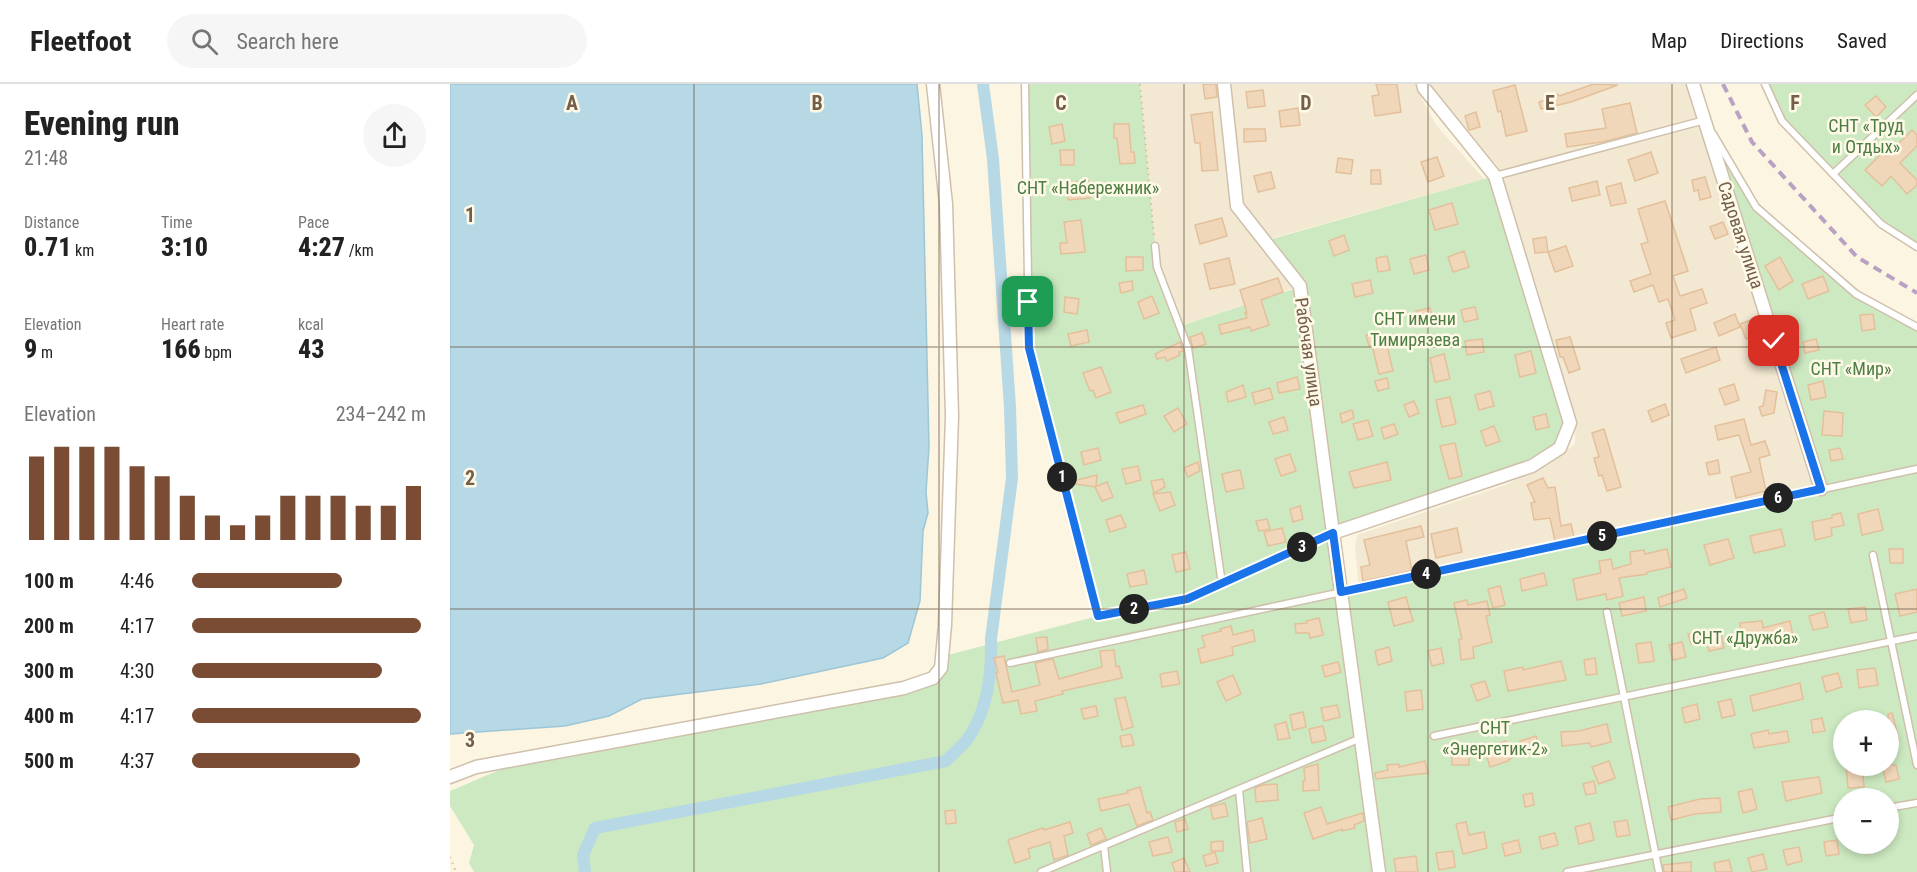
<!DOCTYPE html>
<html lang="en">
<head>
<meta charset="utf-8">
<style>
  :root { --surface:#fff; --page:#f6f6f6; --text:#222; --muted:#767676; --line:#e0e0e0; --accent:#794c33 }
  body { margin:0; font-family:"Roboto Condensed",sans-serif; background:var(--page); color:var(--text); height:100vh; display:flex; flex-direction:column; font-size:22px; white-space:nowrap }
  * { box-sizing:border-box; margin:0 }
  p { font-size:20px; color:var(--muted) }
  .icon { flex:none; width:33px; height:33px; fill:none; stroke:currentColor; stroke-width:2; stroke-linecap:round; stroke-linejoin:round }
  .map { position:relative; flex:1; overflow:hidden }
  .sheet { display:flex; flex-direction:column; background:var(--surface); width:450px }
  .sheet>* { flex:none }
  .controls { position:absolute; left:1383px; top:626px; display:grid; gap:12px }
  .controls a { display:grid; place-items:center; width:66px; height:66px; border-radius:50%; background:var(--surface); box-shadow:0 3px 9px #0003; font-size:30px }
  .pin { position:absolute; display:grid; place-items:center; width:51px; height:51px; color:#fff; margin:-26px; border-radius:12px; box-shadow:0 3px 9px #0006 }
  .km { position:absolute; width:30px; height:30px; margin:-15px; border-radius:50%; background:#222; color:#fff; font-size:16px; line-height:30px; text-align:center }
  .round { display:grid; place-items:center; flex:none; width:63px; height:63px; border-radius:32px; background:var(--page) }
  .head { display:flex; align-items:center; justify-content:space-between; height:102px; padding:0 24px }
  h1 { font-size:33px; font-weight:800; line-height:45px }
  .stats { display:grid; grid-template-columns:repeat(3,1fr); gap:9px; height:102px; padding:6px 24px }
  .stats div { display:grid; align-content:center }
  .stats b { font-size:26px; font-weight:800 }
  .stats small { font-size:16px; font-weight:400 }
  .stats p { font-size:16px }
  .chart { height:168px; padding:12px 24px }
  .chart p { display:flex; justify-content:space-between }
  .chart svg { width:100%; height:108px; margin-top:6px; stroke:var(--accent); stroke-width:6 }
  ul { padding:0 24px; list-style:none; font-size:20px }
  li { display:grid; grid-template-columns:96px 72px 1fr; align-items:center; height:45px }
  li i { height:15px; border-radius:8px; background:var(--accent) }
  header { display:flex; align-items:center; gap:36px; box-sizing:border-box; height:84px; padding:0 30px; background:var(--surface); border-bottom:2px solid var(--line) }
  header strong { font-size:28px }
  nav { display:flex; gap:33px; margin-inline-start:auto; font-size:21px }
  .search { width:420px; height:54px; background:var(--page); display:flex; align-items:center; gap:15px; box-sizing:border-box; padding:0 21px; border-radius:33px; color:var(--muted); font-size:22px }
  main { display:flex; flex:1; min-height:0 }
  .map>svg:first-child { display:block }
  .residential { fill:#f3e8d1 }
  .green { fill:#cce9c1; fill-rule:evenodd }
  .water { fill:#b7d8e5; stroke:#9dc6d6; stroke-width:1.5 }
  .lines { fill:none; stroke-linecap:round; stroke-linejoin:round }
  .canal { stroke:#b7d8e5; stroke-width:12 }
  .building { fill:#f1d7ba; stroke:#e3c09b; stroke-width:1.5 }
  .lane-casing { stroke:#cfc0ac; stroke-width:9 }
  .street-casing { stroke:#cfc0ac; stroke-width:15 }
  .path { stroke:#d5bb9d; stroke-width:2; stroke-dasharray:1.5 4.5; stroke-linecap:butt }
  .lane { stroke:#fff; stroke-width:6 }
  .street { stroke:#fff; stroke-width:12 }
  .rail { stroke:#b9a1c4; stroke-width:4; stroke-dasharray:9 6; stroke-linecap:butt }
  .route-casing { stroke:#fff; stroke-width:12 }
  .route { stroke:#1a73e8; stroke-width:8 }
  .grid { fill:none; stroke:#735e49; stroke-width:1.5; stroke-opacity:0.55 }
  .labels { text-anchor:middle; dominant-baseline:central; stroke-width:5; stroke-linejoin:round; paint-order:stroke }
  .park-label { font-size:18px; fill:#4d7e44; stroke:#fff9e8 }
  .street-label { font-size:18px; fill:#735e49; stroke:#fff9e8 }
  .grid-label { font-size:20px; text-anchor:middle; font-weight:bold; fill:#735e49; stroke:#fff9e8; stroke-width:5; stroke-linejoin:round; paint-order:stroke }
</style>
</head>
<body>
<header>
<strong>Fleetfoot</strong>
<div class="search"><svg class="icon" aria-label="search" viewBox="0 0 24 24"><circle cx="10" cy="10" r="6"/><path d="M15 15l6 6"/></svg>Search here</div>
<nav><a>Map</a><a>Directions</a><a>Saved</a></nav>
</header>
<main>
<section class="sheet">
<div class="head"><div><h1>Evening run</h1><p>21:48</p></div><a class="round"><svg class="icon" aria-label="share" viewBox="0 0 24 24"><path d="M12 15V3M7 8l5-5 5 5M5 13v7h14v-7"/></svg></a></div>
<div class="stats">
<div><p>Distance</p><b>0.71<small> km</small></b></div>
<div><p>Time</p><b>3:10</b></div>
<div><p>Pace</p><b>4:27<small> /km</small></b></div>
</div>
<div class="stats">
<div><p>Elevation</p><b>9<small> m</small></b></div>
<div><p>Heart rate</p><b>166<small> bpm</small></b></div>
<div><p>kcal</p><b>43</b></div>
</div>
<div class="chart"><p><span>Elevation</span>234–242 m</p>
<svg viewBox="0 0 160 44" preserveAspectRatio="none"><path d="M5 44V10M15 44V6M25 44V6M35 44V6M45 44V14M55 44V18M65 44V26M75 44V34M85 44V38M95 44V34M105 44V26M115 44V26M125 44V26M135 44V30M145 44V30M155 44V22"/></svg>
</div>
<ul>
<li><b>100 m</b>4:46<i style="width:64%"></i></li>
<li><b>200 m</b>4:17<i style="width:98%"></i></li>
<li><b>300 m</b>4:30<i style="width:81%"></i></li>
<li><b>400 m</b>4:17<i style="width:98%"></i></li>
<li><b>500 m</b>4:37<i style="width:72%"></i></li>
</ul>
</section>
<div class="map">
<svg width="1467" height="788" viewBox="0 0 1467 788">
  <rect width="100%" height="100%" fill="#fcf5e2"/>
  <g class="residential">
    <path d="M690 0H967L972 15 986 41 1034 95 815 156 850 202 729 242 707 183Z"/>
    <path d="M981 0H1243L1371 405 909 504 905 464 907 451 1058 400 1098 381 1125 360V341L1049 84 982 3Z"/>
  </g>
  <g class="green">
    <path d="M575 0H690L707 183 730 242 850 203 815 157 1045 92 1120 339 1110 364 1082 382 884 449 891 508 1371 405 1254 35 1306 123 1406 210 1467 243V788H24L19 779 24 761 0 722V707L54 684 491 595 494 572 648 532 579 264ZM1394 636H1438V681H1394ZM1394 714H1438V759H1394Z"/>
    <path d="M1315 0H1467V163L1431 140 1332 37Z"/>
  </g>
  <path class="water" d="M0 0H467L472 51 479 363 476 408 478 429 473 447 470 517 458 559 433 574 311 600 192 615 159 632 115 642 0 650Z"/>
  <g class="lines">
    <path class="canal" d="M135 788 133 771 145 744 496 677C502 670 510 664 516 657 538 628 542 590 541 555L562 394 560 323 543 75 533 0"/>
  </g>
  <g class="building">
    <path d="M753 0H766L767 13 755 15Z"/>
    <path d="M926 0H947L951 28 925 32 922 12 929 11Z"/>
    <path d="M1144 0 1168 1 1121 18 1091 25 1089 18 1096 16 1095 13 1108 10 1109 12Z"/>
    <path d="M1065 1 1077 47 1056 52 1051 27 1048 28 1043 7Z"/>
    <path d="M813 6 815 22 798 24 796 8Z"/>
    <path d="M1426 12 1436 23 1426 33 1415 21Z"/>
    <path d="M1180 19 1187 49 1152 58 1117 63 1115 50 1156 44 1152 25Z"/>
    <path d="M848 24 850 41 831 43 829 27Z"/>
    <path d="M762 28 768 86 752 87 750 59H745L741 31Z"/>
    <path d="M1026 28 1030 43 1019 46 1015 32Z"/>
    <path d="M612 40 615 57 602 60 599 43Z"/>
    <path d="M664 40H679L681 68H684L685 79 670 80 667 54H664Z"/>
    <path d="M794 45H815L816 57 794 58Z"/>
    <path d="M1462 46 1467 51V62L1450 79 1467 96V101L1457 110 1441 92 1432 102 1415 86 1432 69 1436 72Z"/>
    <path d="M610 66H624V81H611Z"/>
    <path d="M1201 68 1208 89 1185 97 1178 76Z"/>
    <path d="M987 73 994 92 978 98 971 78Z"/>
    <path d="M888 74 903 76 901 90 886 88Z"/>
    <path d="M921 86H930L931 100H921Z"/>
    <path d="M821 88 825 104 808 108 804 92Z"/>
    <path d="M1255 93 1261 113 1250 116 1248 106 1244 107 1242 96Z"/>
    <path d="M638 96 640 114 618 116 616 99Z"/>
    <path d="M1147 97 1150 111 1122 117 1119 104Z"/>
    <path d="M1171 99 1176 119 1161 122 1156 103Z"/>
    <path d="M1215 117 1238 187 1223 192 1230 212 1252 205 1257 219 1240 225 1246 246 1221 254 1216 239 1225 236 1218 215 1209 218 1203 201 1184 208 1180 197 1201 190 1191 160 1198 158 1188 125Z"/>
    <path d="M1002 119 1008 140 985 146 979 126Z"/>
    <path d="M772 134 777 152 750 160 745 141Z"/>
    <path d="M631 136 635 168 611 170 610 159H617L614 138Z"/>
    <path d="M1273 138 1278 150 1265 155 1260 143Z"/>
    <path d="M894 151 899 166 884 172 879 157Z"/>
    <path d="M1096 153 1098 168 1085 169 1083 155Z"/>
    <path d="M1116 162 1123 182 1105 188 1098 168Z"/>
    <path d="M1014 167 1019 183 1003 188 998 173Z"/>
    <path d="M976 171 979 186 964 190 960 175Z"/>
    <path d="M937 172 940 186 928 188 926 174Z"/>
    <path d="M676 173H693V186L676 187Z"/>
    <path d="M1330 173 1343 197 1329 206 1315 182Z"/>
    <path d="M779 174 785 200 760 205 754 180Z"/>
    <path d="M1373 192 1379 207 1358 215 1352 200Z"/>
    <path d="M828 194 833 208 811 216 819 241 801 247 800 243 771 250 769 241 797 234 795 229H797L790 206Z"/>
    <path d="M920 196 923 209 905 213 902 200Z"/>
    <path d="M682 197 683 206 671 209 669 199Z"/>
    <path d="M702 212 709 229 694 235 688 218Z"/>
    <path d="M615 213 629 215 627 230 614 228Z"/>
    <path d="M1025 223 1028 235 1014 238 1011 226Z"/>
    <path d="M980 224 984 239 970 242 966 227Z"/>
    <path d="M1285 230 1290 243 1269 252 1264 239Z"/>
    <path d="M1423 230 1425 245 1412 247 1410 231Z"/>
    <path d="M1306 234 1312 249 1296 255 1290 240Z"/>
    <path d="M637 246 639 258 621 262 618 250Z"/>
    <path d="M931 248 934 262 937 261 943 287 929 290 922 261 919 262 916 251Z"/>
    <path d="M752 249 756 260 743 264 740 253Z"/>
    <path d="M1120 253 1130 285 1119 289 1113 273H1110L1106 256Z"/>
    <path d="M1032 255 1034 268 1017 271 1015 257Z"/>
    <path d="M1366 255 1369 266 1355 269 1353 258Z"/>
    <path d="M730 258 733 267 729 268 730 271 717 277 715 273 707 275 705 270Z"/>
    <path d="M1266 263 1270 276 1236 289 1231 275Z"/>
    <path d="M1081 267 1086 289 1070 293 1065 271Z"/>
    <path d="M994 270 1000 295 985 298 980 274Z"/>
    <path d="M651 283 661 308 646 314 643 306 640 307 633 289Z"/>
    <path d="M847 293 850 305 829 309 827 299Z"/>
    <path d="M937 294 939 304 928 307 925 297Z"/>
    <path d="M1373 297 1376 313 1361 316 1358 301Z"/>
    <path d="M1284 300 1289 316 1275 321 1269 305Z"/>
    <path d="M793 301 796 313 778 318 776 308Z"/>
    <path d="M820 304 823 315 805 320 802 309Z"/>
    <path d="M1316 306 1327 308 1324 329 1312 332 1309 323 1313 322Z"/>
    <path d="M1040 307 1044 322 1029 326 1025 311Z"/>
    <path d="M1000 313 1006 340 992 343 986 316Z"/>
    <path d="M964 317 969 329 959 333 954 321Z"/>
    <path d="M1215 320 1219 331 1202 338 1198 327Z"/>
    <path d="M693 321 696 330 670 339 666 329Z"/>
    <path d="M728 324 737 340 724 348 714 332Z"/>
    <path d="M902 326 904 334 892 339 890 330Z"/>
    <path d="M1374 327 1393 329 1392 352 1372 351Z"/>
    <path d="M1096 330 1099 343 1086 346 1083 333Z"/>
    <path d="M834 333 838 346 823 350 819 338Z"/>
    <path d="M1294 335 1301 361 1315 357 1320 371 1309 374 1316 407 1286 414 1281 393 1301 388 1289 351 1268 356 1265 342Z"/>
    <path d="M918 336 923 352 908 356 903 340Z"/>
    <path d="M944 340 948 350 934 355 931 344Z"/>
    <path d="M1044 342 1050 357 1036 362 1031 347Z"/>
    <path d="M1154 345 1171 403 1157 407 1152 391 1149 392 1144 374 1149 373 1142 349Z"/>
    <path d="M1005 359 1012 392 999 395 990 362Z"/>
    <path d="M648 364 651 376 634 381 631 368Z"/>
    <path d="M1390 364 1393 375 1381 377 1379 366Z"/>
    <path d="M840 370 846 387 831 392 825 375Z"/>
    <path d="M1268 376 1270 389 1259 391 1256 379Z"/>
    <path d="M748 378 750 387 738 393 734 384Z"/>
    <path d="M937 378 941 396 904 404 899 388Z"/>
    <path d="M688 382 691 396 676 400 672 385Z"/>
    <path d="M790 386 794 404 776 408 772 390Z"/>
    <path d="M647 391 646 403 619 399V398Z"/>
    <path d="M1093 394 1098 404 1105 403 1111 442 1121 440 1124 453 1105 457 1100 434 1084 436 1081 419 1085 418 1077 401Z"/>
    <path d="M713 395 715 403 704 409 701 397Z"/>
    <path d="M657 398 663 413 652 417 645 403Z"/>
    <path d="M720 408 725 421 710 427 703 410Z"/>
    <path d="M850 422 853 435 843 438 840 425Z"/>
    <path d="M1428 425 1433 446 1412 451 1408 430Z"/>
    <path d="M1391 429 1394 441 1381 444 1382 452 1365 456 1362 438 1382 434V431Z"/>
    <path d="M671 431 676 443 660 448 656 436Z"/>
    <path d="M817 435 820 445 809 447 806 437Z"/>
    <path d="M971 442 974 453 956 457 962 487 913 497 911 483 920 481 914 456Z"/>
    <path d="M832 444 836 458 818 462 814 448Z"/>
    <path d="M1007 444 1012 468 986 474 981 450Z"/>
    <path d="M1331 445 1335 462 1304 469 1300 452Z"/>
    <path d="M1278 455 1284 474 1260 481 1254 461Z"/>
    <path d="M1217 465 1221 483 1197 488V490L1169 494 1173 512 1157 516 1156 510 1127 516 1123 495 1151 489 1149 477 1161 475 1163 485 1181 480 1180 468 1194 466 1195 470Z"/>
    <path d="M1439 465H1453V479H1440Z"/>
    <path d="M736 468 740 485 726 488 722 471Z"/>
    <path d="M694 486 697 500 680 503 677 490Z"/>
    <path d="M1094 489 1097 501 1072 507 1070 495Z"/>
    <path d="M1050 502 1055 521 1043 524 1038 505Z"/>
    <path d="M1234 505 1237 514 1210 523 1208 514Z"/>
    <path d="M1467 505V528L1450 532 1445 510Z"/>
    <path d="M956 513 963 537 944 542 938 518Z"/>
    <path d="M1194 513 1196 527 1172 532 1169 519Z"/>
    <path d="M1017 516 1018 521 1037 517 1040 531 1036 532 1042 558 1023 563 1024 574 1011 576 1009 555H1012L1004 519Z"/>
    <path d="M1415 523 1417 536 1401 539 1398 525Z"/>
    <path d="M1374 528 1378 543 1363 546 1359 532Z"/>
    <path d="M869 534 873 551 860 554 859 549H846L845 540 857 539 856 537Z"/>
    <path d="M1312 537 1313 544 1340 537 1343 552 1326 556 1293 559 1290 539Z"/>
    <path d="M781 542 783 551 803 546 805 557 782 563 783 571 751 579 748 565 755 563 752 552 771 547 770 545Z"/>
    <path d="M1249 547 1251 558 1241 560 1238 550Z"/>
    <path d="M1271 550 1274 564 1259 567 1256 553Z"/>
    <path d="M597 553 598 565 588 568 586 554Z"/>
    <path d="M1201 558 1204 577 1189 579 1186 560Z"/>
    <path d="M1232 558 1236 573 1223 576 1219 561Z"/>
    <path d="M939 563 942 577 928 581 925 567Z"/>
    <path d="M991 564 994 579 982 582 978 567Z"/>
    <path d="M664 566 666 583 669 582 672 594 630 603 612 607 613 610 585 617 587 627 571 630 568 616 553 619 546 589 548 588 544 574 554 572 562 608 590 601 585 579 603 575 609 595 652 583 650 567Z"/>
    <path d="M1145 574 1147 590 1136 591 1134 576Z"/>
    <path d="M1111 577 1116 596 1058 607 1054 587 1073 583V586Z"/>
    <path d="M888 578 891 588 875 593 872 582Z"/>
    <path d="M1425 584 1428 601 1409 604 1407 586Z"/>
    <path d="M727 587 730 600 712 603 710 590Z"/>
    <path d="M1388 589 1392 603 1376 608 1372 593Z"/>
    <path d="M783 591 791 610 776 617 767 598Z"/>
    <path d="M1035 597 1040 612 1027 617 1021 601Z"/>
    <path d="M1350 599 1353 615 1303 627 1300 612Z"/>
    <path d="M971 606 973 625 957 627 955 608Z"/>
    <path d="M675 613 683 643 672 646 665 615Z"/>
    <path d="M1281 615 1285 631 1272 634 1268 618Z"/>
    <path d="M1247 620 1250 635 1235 639 1232 624Z"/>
    <path d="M887 621 890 633 874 637 871 624Z"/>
    <path d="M646 622 648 632 634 635 631 625Z"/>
    <path d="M853 628 856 643 843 646 840 631Z"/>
    <path d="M1442 629 1449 656 1438 659V630Z"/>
    <path d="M1372 634 1375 647 1363 649 1361 636Z"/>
    <path d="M836 638 840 654 828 656 825 641Z"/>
    <path d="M1157 640 1161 658 1141 663 1140 659 1112 662 1111 648 1129 647Z"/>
    <path d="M873 642 876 656 862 659 859 645Z"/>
    <path d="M1318 646 1319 650 1337 647 1339 658 1304 664 1301 650Z"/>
    <path d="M681 650 684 661 672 663 670 652Z"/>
    <path d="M1086 652 1090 666 1073 671 1070 657Z"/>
    <path d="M1056 657 1062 674 1058 676V677L1040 683 1034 664Z"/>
    <path d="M1019 667V681H1002V668Z"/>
    <path d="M975 677 978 689 926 695 925 689 938 686 937 681 949 680V683Z"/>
    <path d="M1159 677 1165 694 1149 700 1142 683Z"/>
    <path d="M868 680 869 706 853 707V697H855L854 684Z"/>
    <path d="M1396 681H1412L1414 703 1398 704Z"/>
    <path d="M1432 681H1446L1449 695 1436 698Z"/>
    <path d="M1369 693 1372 709 1336 717 1332 698Z"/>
    <path d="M1144 697 1146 709 1136 711 1133 700Z"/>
    <path d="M827 700 828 716 806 718 805 704 813 701Z"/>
    <path d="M690 703 697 729 700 728 703 736 687 742 679 720 651 727 648 715 678 709 677 707Z"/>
    <path d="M1302 705 1307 725 1293 729 1288 708Z"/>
    <path d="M1082 709 1084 721 1075 723 1073 711Z"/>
    <path d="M1270 714 1271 728 1245 730 1221 736 1218 723 1250 715Z"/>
    <path d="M775 719 778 732 763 735 760 723Z"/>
    <path d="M871 723 877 740 913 729 914 737 904 741 905 744 892 747V745L863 755 854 729Z"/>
    <path d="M505 726 506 739 496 740 495 727Z"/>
    <path d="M812 734 817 755 800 759 797 738Z"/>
    <path d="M735 735 738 745 727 748 725 738Z"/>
    <path d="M1177 736 1180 751 1167 753 1164 738Z"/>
    <path d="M620 738 623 749 614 752 618 771 604 776 600 758 578 765 580 774 565 779 558 756 593 744 594 746Z"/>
    <path d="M1016 738 1019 751 1034 748 1037 764 1013 770 1006 740Z"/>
    <path d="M1140 739 1144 756 1129 760 1125 743Z"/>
    <path d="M651 744 656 755 641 761 637 750Z"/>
    <path d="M1105 749 1108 761 1092 765 1089 753Z"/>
    <path d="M718 753 722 768 703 772 699 758Z"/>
    <path d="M1068 756 1071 768 1055 772 1052 760Z"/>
    <path d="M1387 756 1389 770 1376 772 1374 758Z"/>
    <path d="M773 757V767H761V758Z"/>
    <path d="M1413 759H1425L1427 767 1416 770Z"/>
    <path d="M1349 763 1352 777 1337 781 1333 766Z"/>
    <path d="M1003 767 1005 783 989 786 986 769Z"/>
    <path d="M765 768 768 779 756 782 753 772Z"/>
    <path d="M1313 770 1317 785 1302 788 1298 774Z"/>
    <path d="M966 772 968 788H946L944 775Z"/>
    <path d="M734 774 740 788H725L722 779Z"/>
    <path d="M1279 776 1282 788H1266L1264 779Z"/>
    <path d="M1241 778V788H1214L1213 781Z"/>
  </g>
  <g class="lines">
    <defs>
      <g id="lane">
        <path d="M575 0 579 264 648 532 737 515 883 450"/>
        <path d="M1315 0 1332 37 1431 140 1467 163"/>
        <path d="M1263 50 1306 123 1406 210 1467 243"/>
        <path d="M1383 90 1467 11"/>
        <path d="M1045 92 1255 36"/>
        <path d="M705 162 707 183 738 264 772 500"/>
        <path d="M1423 471 1467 681"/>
        <path d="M1157 528 1209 788"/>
        <path d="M560 579 1467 385"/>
        <path d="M984 652 1467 552"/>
        <path d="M789 706 797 788"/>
        <path d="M1438 724 1467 719"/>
        <path d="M654 762 657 788"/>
        <path d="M591 788 911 654"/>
        <path d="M1117 788 1394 733"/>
      </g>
      <g id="street">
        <path d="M774 0 787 122 850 202 883 449"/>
        <path d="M1243 0 1371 405"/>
        <path d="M0 693 26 683 454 604 483 594 491 584 495 541 502 332 496 120 483 0"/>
        <path d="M929 788 883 449 1082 382 1110 364 1120 339 1045 92 974 4 973 0"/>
      </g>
    </defs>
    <use href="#lane" class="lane-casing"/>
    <use href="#street" class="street-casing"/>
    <g class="path">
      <path d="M690 0 704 153"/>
      <path d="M0 773 6 788"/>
    </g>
    <use href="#lane" class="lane"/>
    <use href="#street" class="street"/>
    <path class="rail" d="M1273 0 1302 58 1407 173 1467 209"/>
  </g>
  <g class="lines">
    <defs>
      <path id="route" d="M578 218 579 264 648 532 737 515 883 449 891 508 1371 405 1324 257"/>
    </defs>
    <use href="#route" class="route-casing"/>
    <use href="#route" class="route"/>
  </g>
  <path class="grid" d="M244 0V788M489 0V788M734 0V788M978 0V788M1222 0V788M0 263H1467M0 525H1467"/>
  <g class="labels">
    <g class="park-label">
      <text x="1416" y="41">СНТ «Труд<tspan x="1416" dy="21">и Отдых»</tspan></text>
      <text x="638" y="103">СНТ «Набережник»</text>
      <text x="965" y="234">СНТ имени<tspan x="965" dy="21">Тимирязева</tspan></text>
      <text x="1401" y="284">СНТ «Мир»</text>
      <text x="1295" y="553">СНТ «Дружба»</text>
      <text x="1045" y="643">СНТ<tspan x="1045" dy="21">«Энергетик-2»</tspan></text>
    </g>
    <g class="street-label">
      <text transform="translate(1291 151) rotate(72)">Садовая улица</text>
      <text transform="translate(859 268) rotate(82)">Рабочая улица</text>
    </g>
  </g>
  <g class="grid-label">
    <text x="122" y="26">A</text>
    <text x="367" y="26">B</text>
    <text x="611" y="26">C</text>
    <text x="856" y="26">D</text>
    <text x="1100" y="26">E</text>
    <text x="1345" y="26">F</text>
    <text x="20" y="138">1</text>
    <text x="20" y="401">2</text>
    <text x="20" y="663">3</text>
  </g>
</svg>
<div class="controls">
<a>+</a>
<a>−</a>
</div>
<div class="pin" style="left:578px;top:218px;background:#1e9e55"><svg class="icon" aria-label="arrive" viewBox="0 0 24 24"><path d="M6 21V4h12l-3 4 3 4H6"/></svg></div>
<div class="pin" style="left:1324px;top:257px;background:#d93025"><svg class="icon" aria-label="check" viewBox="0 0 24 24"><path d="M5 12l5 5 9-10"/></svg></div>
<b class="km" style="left:612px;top:393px">1</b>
<b class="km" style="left:684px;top:525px">2</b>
<b class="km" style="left:852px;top:463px">3</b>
<b class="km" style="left:976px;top:490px">4</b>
<b class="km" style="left:1152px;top:452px">5</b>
<b class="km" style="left:1328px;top:414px">6</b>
</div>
</main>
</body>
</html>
